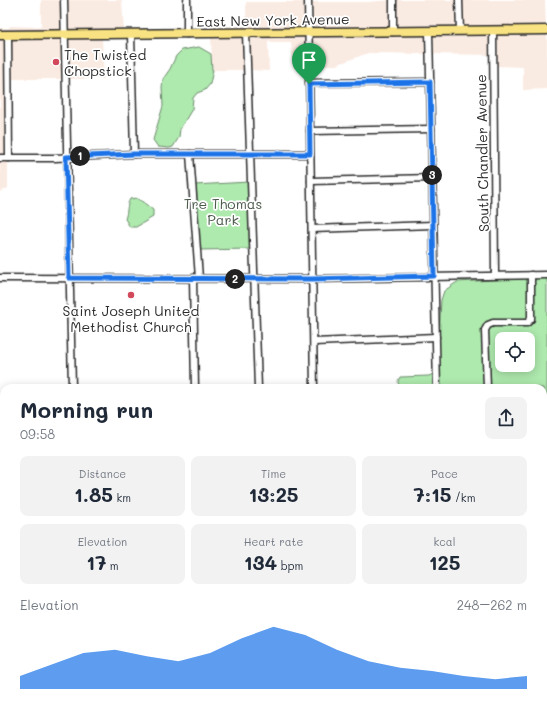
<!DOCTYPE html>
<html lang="en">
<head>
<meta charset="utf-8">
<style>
  :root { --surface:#fff; --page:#f2f2f3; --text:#1f2937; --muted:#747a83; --accent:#1a73e8 }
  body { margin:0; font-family:Mali,sans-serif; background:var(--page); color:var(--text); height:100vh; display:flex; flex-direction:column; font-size:15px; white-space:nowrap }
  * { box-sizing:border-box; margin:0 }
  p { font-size:13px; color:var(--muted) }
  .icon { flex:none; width:22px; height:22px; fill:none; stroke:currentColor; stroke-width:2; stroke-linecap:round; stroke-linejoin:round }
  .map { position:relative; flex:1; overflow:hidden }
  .drawer { position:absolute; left:0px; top:384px; width:547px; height:324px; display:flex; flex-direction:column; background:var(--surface); border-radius:12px 12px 0 0; box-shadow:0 2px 10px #0003 }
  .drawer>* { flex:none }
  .tools { position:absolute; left:495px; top:332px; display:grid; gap:8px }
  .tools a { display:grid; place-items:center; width:40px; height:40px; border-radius:8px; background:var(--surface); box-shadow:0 2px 10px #0003; font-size:20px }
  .pin { position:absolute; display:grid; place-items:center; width:34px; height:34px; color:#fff; margin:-41px -17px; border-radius:50% 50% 50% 0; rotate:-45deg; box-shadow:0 0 4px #0007 }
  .pin .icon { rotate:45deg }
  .km { position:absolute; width:20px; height:20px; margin:-10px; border-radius:50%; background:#222; color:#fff; font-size:11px; line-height:20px; text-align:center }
  .round { display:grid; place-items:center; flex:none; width:42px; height:42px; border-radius:8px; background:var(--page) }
  .overview { display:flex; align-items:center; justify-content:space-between; height:68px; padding:0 20px }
  h1 { font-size:22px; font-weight:700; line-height:30px }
  .figures { display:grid; grid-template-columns:repeat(3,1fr); gap:6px; height:68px; padding:4px 20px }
  .figures div { display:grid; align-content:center; border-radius:8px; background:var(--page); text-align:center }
  .figures b { font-size:20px; font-weight:700 }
  .figures small { font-size:11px; font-weight:400 }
  .figures p { font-size:11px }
  .chart { height:112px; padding:8px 20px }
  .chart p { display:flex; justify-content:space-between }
  .chart svg { width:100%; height:72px; margin-top:4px; fill:var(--accent); opacity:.7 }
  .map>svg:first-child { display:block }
  .built { fill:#faebe2 }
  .green { fill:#aee9ae; stroke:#6c8a6c; fill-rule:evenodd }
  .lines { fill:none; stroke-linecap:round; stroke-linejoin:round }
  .minor-casing { stroke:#2b2b2b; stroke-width:9 }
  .major-casing { stroke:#2b2b2b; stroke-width:11 }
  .minor { stroke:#fff; stroke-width:6 }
  .major { stroke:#f8e281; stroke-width:8 }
  .route-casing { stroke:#fff; stroke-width:8 }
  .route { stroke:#1a73e8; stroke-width:5 }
  .poi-dot { fill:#d1495b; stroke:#fff; stroke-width:1.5 }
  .labels { text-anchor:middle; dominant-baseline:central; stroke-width:3.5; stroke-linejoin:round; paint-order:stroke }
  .street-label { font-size:14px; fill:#2b2b2b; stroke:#fff }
  .poi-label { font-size:14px; fill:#2b2b2b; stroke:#fff; text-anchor:start }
  .park-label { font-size:14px; fill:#4c5a4c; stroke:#fff }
</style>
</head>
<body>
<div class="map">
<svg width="547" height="708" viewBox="0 0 547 708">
  <rect width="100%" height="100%" fill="#fff"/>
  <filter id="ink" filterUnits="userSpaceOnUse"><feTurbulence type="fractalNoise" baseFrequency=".025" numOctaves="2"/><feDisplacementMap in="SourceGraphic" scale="8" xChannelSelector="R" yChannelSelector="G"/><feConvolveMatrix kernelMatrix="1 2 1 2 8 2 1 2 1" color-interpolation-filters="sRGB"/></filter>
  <g filter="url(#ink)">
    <g class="built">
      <path d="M41 0H62V33H0V28H9L10 26 41 27Z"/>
      <path d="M66 0H122L124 32 67 33Z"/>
      <path d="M391 0V30H310V2H368Z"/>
      <path d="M395 0H457L458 29 395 30Z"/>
      <path d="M461 0H545L546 28 462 29Z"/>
      <path d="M246 2H306V30L211 31V27L246 26Z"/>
      <path d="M491 33V55L431 54V34Z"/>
      <path d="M495 33H547V89L523 90V67L495 66Z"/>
      <path d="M427 34V54L368 53 336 65H311L310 35Z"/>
      <path d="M306 35 307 65H298L292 58 291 42H268L269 71 250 70 249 36Z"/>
      <path d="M211 36H244L246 70H212Z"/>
      <path d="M63 37V79H10V38Z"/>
      <path d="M67 37H102L104 79H67Z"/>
      <path d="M0 38H6L7 156 0 155Z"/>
      <path d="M0 160 8 161V188L0 192Z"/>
    </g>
    <g class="green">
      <path d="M199 47 211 54 212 70H213L210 84 205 90 197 93 193 98 192 109 180 129 179 137 173 147 169 148 158 147 153 140 163 106 162 87 163 79 170 69 176 56 182 50Z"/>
      <path d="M249 182 250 249 199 250 194 185Z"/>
      <path d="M136 198 143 202 153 210V217L136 227H130L125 219C128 211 126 206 130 199Z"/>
      <path d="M547 277V493H543V388H439L438 356 441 300 444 291 457 282ZM502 339H528V365H502Z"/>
      <path d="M435 373V388H399L398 381 400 377 429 376Z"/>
    </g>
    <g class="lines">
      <defs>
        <g id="minor">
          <path d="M64 0 72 388"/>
          <path d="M187 0V34"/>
          <path d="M308 0 314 388"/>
          <path d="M393 0V32"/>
          <path d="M459 0 460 31"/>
          <path d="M493 31 495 275"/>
          <path d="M429 32 437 388"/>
          <path d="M246 33 258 388"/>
          <path d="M131 34 134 154"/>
          <path d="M8 35 9 158"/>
          <path d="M309 83 430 82"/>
          <path d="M310 131 431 129"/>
          <path d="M190 154 199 278"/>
          <path d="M0 158H55L134 154H310"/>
          <path d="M311 181 432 178"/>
          <path d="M312 229 433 225"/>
          <path d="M0 278 313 279 547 275"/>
          <path d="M193 278 195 388"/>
          <path d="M314 342 436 337"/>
          <path d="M487 388 485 330 488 325 493 323H527L531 319V275"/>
          <path d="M0 400 4 401"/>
          <path d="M0 496 4 497"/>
          <path d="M543 515H547"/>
          <path d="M0 520H4"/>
          <path d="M79 704V708"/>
          <path d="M179 704 180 708"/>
          <path d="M286 704V708"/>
          <path d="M320 704V708"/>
          <path d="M24 708 29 704"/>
        </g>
        <path id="major" d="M0 35 547 30"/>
      </defs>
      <use href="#minor" class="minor-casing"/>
      <use href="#major" class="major-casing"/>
      <use href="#minor" class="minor"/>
      <use href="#major" class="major"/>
    </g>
  </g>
  <g class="lines" filter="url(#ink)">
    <defs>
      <path id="route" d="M430 82 434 276 312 279 69 278 66 157 134 154H310L309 84Z"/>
    </defs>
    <use href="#route" class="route-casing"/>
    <use href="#route" class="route"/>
  </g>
  <g class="poi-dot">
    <circle cx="56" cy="62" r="4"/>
    <circle cx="131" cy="295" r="4"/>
  </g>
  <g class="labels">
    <g class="street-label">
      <text transform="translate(273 20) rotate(-1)">East New York Avenue</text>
      <text transform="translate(482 153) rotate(-91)">South Chandler Avenue</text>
    </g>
    <g class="poi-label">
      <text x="64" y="54">The Twisted<tspan x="64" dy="16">Chopstick</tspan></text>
      <text x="131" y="310" text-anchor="middle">Saint Joseph United<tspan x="131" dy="16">Methodist Church</tspan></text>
    </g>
    <g class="park-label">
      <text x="223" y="203">Tre Thomas<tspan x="223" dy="16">Park</tspan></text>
    </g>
  </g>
</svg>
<div class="tools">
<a><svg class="icon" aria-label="locate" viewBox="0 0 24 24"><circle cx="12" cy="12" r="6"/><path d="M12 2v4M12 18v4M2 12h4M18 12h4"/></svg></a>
</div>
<div class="pin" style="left:309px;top:84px;background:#1e9e55"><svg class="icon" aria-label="arrive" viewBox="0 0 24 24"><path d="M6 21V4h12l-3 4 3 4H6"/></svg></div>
<b class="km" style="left:80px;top:156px">1</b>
<b class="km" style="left:235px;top:279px">2</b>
<b class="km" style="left:432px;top:175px">3</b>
<section class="drawer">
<div class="overview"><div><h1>Morning run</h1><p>09:58</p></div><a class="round"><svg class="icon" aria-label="share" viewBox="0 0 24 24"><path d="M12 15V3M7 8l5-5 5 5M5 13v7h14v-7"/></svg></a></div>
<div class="figures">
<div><p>Distance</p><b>1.85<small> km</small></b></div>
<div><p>Time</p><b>13:25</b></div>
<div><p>Pace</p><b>7:15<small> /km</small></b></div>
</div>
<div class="figures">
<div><p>Elevation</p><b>17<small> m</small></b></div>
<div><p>Heart rate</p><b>134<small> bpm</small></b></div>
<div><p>kcal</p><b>125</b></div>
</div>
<div class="chart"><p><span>Elevation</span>248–262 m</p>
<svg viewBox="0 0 160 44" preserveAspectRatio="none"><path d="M0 44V36L10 29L20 22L30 20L40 24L50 27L60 22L70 13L80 6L90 11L100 20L110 27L120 31L130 33L140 36L150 38L160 36V44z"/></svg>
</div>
</section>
</div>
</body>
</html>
